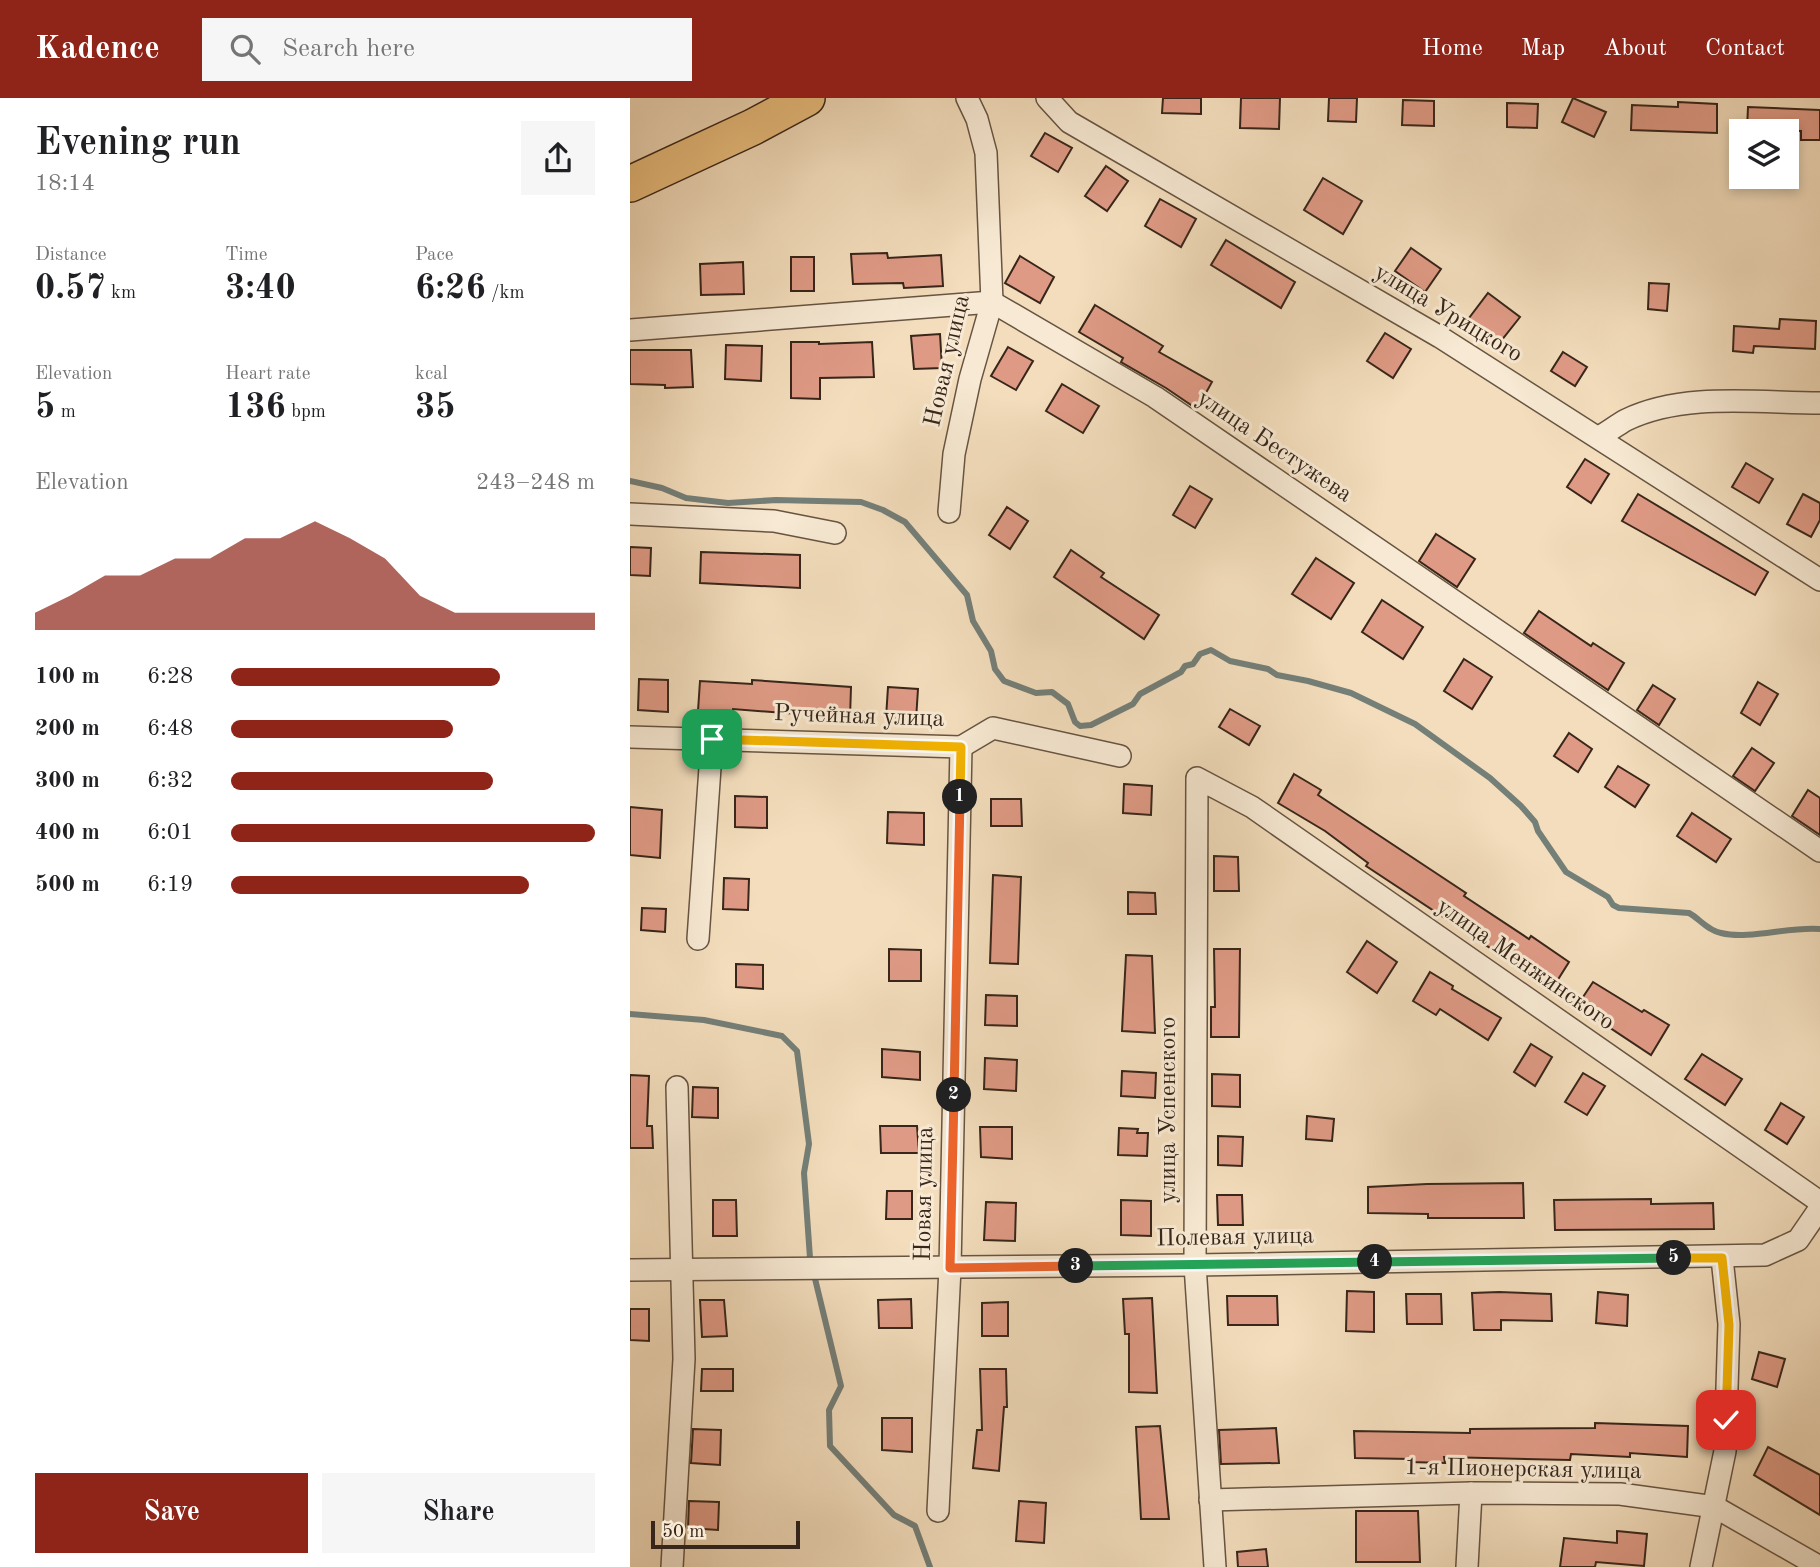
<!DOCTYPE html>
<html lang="en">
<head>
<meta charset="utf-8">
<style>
  :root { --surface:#fff; --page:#f6f6f6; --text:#202124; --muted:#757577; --accent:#8f2418 }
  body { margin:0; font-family:"Old Standard TT",serif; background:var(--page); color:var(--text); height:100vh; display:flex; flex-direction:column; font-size:26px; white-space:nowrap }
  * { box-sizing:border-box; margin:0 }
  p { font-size:23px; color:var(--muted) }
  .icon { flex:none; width:38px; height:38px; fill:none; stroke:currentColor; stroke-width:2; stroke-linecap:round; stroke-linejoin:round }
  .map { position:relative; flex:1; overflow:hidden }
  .sheet { display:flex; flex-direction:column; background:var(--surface); width:630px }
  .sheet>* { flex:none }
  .buttons { position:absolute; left:1099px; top:21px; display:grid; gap:14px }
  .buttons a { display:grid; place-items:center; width:70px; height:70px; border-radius:0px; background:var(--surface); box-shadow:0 4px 10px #0003; font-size:35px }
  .scale { position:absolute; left:21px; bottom:18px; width:149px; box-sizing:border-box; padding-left:7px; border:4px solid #38261a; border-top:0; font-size:19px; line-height:24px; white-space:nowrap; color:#38261a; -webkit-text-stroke:5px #f7e9d3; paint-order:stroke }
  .pin { position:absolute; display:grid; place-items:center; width:60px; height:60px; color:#fff; margin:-30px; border-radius:14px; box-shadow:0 4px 10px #0006 }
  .km { position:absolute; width:35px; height:35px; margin:-18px; border-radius:50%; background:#222; color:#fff; font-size:19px; line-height:35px; text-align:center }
  .round { display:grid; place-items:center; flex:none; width:74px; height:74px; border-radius:0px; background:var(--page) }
  .head { display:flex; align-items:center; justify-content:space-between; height:119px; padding:0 35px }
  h1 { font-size:38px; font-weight:700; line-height:52px }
  .metrics { display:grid; grid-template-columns:repeat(3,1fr); gap:10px; height:119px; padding:7px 35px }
  .metrics div { display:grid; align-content:center }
  .metrics b { font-size:35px; font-weight:700 }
  .metrics small { font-size:19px; font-weight:400 }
  .metrics p { font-size:19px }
  .chart { height:196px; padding:14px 35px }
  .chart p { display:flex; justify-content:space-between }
  .chart svg { width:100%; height:126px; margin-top:7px; fill:var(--accent); opacity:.7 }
  .primary-button { display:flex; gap:14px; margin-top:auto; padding:14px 35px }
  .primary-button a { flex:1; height:80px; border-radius:0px; background:var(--accent); color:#fff; font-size:28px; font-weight:700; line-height:80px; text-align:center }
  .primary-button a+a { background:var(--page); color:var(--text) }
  ul { padding:0 35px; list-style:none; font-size:23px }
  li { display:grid; grid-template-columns:112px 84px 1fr; align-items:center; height:52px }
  li i { height:18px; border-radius:9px; background:var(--accent) }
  header { display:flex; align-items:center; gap:42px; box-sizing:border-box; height:98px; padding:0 35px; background:var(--accent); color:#fff }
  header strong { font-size:33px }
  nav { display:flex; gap:38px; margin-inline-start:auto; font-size:24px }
  .search { width:490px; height:63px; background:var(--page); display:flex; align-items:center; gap:18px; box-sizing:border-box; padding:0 24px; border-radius:0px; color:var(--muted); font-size:26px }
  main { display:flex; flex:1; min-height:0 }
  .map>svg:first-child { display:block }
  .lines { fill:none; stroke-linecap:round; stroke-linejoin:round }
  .stream { stroke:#747f78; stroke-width:6 }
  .building { fill:#df9a85; stroke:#38261a; stroke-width:2 }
  .minor-casing { stroke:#675442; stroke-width:24 }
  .primary-casing { stroke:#38261a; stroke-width:38 }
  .minor { stroke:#f7e9d3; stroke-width:21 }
  .primary { stroke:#eabe7e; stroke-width:35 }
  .split-1-casing { stroke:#fff; stroke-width:14 }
  .split-2-casing { stroke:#fff; stroke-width:14 }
  .split-3-casing { stroke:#fff; stroke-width:14 }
  .split-4-casing { stroke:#fff; stroke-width:14 }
  .split-5-casing { stroke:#fff; stroke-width:14 }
  .split-6-casing { stroke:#fff; stroke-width:14 }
  .split-1 { stroke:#f5b400; stroke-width:9 }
  .split-2 { stroke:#f0652b; stroke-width:9 }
  .split-3 { stroke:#f0652b; stroke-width:9 }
  .split-4 { stroke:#22a559; stroke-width:9 }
  .split-5 { stroke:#22a559; stroke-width:9 }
  .split-6 { stroke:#f5b400; stroke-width:9 }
  .labels { text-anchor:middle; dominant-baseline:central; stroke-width:6; stroke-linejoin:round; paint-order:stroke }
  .street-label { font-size:24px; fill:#38261a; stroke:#f7e9d3 }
</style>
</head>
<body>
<header>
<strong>Kadence</strong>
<div class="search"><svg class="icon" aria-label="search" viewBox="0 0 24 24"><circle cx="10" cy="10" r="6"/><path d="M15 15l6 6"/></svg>Search here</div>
<nav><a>Home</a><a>Map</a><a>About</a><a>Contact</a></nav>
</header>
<main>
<section class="sheet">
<div class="head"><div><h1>Evening run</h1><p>18:14</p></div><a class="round"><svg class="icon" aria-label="share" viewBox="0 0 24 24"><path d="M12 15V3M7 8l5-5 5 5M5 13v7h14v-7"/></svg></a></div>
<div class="metrics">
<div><p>Distance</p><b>0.57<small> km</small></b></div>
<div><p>Time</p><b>3:40</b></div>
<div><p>Pace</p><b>6:26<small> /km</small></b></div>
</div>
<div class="metrics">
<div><p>Elevation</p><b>5<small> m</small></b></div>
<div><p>Heart rate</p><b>136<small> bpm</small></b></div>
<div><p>kcal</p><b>35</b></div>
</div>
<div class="chart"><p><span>Elevation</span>243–248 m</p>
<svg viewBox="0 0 160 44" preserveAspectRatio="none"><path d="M0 44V38L10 32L20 25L30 25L40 19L50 19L60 12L70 12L80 6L90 12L100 19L110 32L120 38L130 38L140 38L150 38L160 38V44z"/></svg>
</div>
<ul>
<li><b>100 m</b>6:28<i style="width:74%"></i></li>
<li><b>200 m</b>6:48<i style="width:61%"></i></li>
<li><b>300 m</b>6:32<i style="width:72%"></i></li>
<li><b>400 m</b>6:01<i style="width:100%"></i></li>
<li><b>500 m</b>6:19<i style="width:82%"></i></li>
</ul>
<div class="primary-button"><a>Save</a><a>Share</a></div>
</section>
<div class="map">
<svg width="1190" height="1469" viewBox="0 0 1190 1469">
  <rect width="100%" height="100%" fill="#f3ddbc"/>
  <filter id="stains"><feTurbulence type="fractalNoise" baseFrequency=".00286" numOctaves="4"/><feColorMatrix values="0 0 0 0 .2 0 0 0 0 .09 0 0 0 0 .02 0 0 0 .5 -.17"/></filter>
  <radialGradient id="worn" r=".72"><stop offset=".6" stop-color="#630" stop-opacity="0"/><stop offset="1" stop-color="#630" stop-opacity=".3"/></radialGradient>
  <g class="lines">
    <g class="stream">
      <path d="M0 383 32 390 56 400 98 405 146 402 231 404 253 412 275 424 337 497 343 523 361 553 365 571 374 583 406 595 422 594 438 606 445 624 450 628 461 627 503 606 510 596 551 574 555 568 563 566 570 556 581 552 600 563 638 571 647 577 678 583 721 595 785 626 860 680 891 708 905 724 908 733 936 774 978 799 983 807 989 810 1059 815C1070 821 1077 832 1091 835 1120 842 1160 828 1190 831"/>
      <path d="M0 916 74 922 152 938 167 953 179 1046 174 1075 180 1160 211 1288 199 1312 200 1348 264 1417 285 1428 300 1469"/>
    </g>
  </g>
  <g class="building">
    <path d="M533 0H571V16L532 15Z"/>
    <path d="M611 0H650L649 31 610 30Z"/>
    <path d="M699 0H727L726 24 698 23Z"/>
    <path d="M943 0 976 14 964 39 932 24Z"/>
    <path d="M773 2 804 3V28L772 27Z"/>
    <path d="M1048 4 1087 6V35L1001 32 1002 7 1048 9Z"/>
    <path d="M877 5 908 6 907 30 877 29Z"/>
    <path d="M1118 9 1190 12V42H1171V33L1117 32Z"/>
    <path d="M415 35 442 50 428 74 401 58Z"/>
    <path d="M476 68 498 83 477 113 455 98Z"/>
    <path d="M693 80 732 103 713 136 674 112Z"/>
    <path d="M530 101 566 121 551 149 515 128Z"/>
    <path d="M596 142 665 184 651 210 581 167Z"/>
    <path d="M781 150 811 171 795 194 765 173Z"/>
    <path d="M257 155 258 160 311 157 313 188 274 190 273 185 223 186 221 156Z"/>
    <path d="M390 158 424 179 410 205 375 185Z"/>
    <rect x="161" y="159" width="23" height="34"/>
    <path d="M113 164 114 196 71 197 70 166Z"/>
    <path d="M1019 185 1039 186 1037 213 1018 211Z"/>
    <path d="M858 195 890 219 867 248 836 224Z"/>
    <path d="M465 207 533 248 529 254 582 284 567 311 536 290 491 264 493 260 449 234Z"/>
    <path d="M1150 221 1186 223 1185 251 1124 248 1123 255 1103 253 1104 228 1149 231Z"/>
    <path d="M755 235 781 251 763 280 737 263Z"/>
    <path d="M310 236 312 270 284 271 281 238Z"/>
    <path d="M161 244H189V246L242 244 244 279 190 280V301L161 300Z"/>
    <path d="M96 247 132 248 131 283 95 281Z"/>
    <path d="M378 249 403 263 386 292 361 278Z"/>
    <path d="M0 252H61L63 289 35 290V287L0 286Z"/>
    <path d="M933 254 957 269 945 288 921 273Z"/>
    <path d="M432 286 469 308 453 335 416 313Z"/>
    <path d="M955 361 979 376 961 405 937 389Z"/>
    <path d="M1116 365 1143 381 1129 405 1102 389Z"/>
    <path d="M560 388 582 401 565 430 543 417Z"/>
    <path d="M1008 396 1138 474 1125 497 992 423Z"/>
    <path d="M1173 396 1190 405V422L1181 439 1157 426Z"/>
    <path d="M377 409 398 423 380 451 359 437Z"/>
    <path d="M806 436 845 461 827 489 789 463Z"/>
    <path d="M0 449 21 450 20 478 0 477Z"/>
    <path d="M441 452 474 475 471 479 529 517 514 541 424 479Z"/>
    <path d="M71 454 170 457V490L70 485Z"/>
    <path d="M686 460 724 485 701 521 662 496Z"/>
    <path d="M752 502 793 529 773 561 732 534Z"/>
    <path d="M909 513 961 548 963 545 994 565 978 592 894 535Z"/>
    <path d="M834 561 862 579 842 611 814 593Z"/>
    <path d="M9 581 38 582V614L8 612Z"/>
    <path d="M122 582 221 589 220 620 103 611V615L68 613 70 583 122 586Z"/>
    <path d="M1128 584 1148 596 1130 627 1111 615Z"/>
    <path d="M1023 587 1045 601 1029 627 1007 612Z"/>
    <path d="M258 589 288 591 286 622 256 620Z"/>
    <path d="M600 611 630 628 619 647 589 629Z"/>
    <path d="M939 635 962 651 948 674 924 658Z"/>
    <path d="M1122 650 1144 665 1125 693 1103 678Z"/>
    <path d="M988 668 1019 687 1005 709 975 689Z"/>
    <path d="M664 676 691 692 688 697 836 795 834 798 899 841 901 838 939 864 922 891 736 768 738 765 695 733 648 705Z"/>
    <path d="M494 686 522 688 521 717 493 715Z"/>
    <path d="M1178 692 1190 700V737L1162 718Z"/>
    <path d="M105 698 137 699V730L105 729Z"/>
    <path d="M361 701H391L392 728H361Z"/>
    <path d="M0 709 32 712 30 760 0 757Z"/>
    <path d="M258 714 294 715V747L257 745Z"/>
    <path d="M1062 715 1101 741 1086 764 1047 738Z"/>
    <path d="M584 758 608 759 609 793H584Z"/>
    <path d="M363 777 391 779 388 866 360 865Z"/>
    <path d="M94 780 119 781 118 812 93 811Z"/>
    <path d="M498 794 525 795 526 816H498Z"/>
    <path d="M12 810 36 811 35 834 11 832Z"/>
    <path d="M737 843 767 864 747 895 717 874Z"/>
    <path d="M259 851 291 852V883H259Z"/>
    <path d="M584 851H610L609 939H581V909H585Z"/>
    <path d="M496 857 522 858 525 935 492 933Z"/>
    <path d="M106 866 133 867V891L106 889Z"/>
    <path d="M800 874 823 888 822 891 871 920 858 942 810 911 806 917 783 903Z"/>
    <path d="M963 884 1012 914 1014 912 1039 927 1021 957 947 908Z"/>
    <path d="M356 897 387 898V928L355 927Z"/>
    <path d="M901 946 922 959 905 988 884 974Z"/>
    <path d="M252 951 290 954V982L252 979Z"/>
    <path d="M1072 956 1112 981 1095 1007 1055 981Z"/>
    <path d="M355 960 387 962 386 993 354 991Z"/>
    <path d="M492 973 526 975 525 1000 491 998Z"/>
    <path d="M953 975 975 988 957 1017 935 1004Z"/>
    <path d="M582 976 610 977V1009L582 1008Z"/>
    <path d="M0 977 19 978 17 1028H22L23 1050H0Z"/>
    <path d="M63 989 88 990V1020L62 1019Z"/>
    <path d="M1151 1005 1174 1019 1157 1046 1135 1032Z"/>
    <path d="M677 1018 704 1021 702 1043 676 1041Z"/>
    <path d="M250 1028H287L289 1055H251Z"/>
    <path d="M350 1029H382V1061L351 1059Z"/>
    <path d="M489 1030 508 1031 507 1035H518L517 1058 488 1057Z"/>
    <path d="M588 1038 613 1039 612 1068 588 1067Z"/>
    <path d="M893 1085 894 1120H798V1116L738 1115V1089L797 1086Z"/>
    <path d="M257 1093H282V1121H256Z"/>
    <path d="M587 1097H612L613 1127H588Z"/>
    <path d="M1021 1101V1106L1083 1105 1084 1131 925 1132 924 1102Z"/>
    <path d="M83 1102H106L107 1138H83Z"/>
    <path d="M491 1102 521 1103V1138L491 1137Z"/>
    <path d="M356 1104 386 1105 385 1143 354 1142Z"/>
    <path d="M717 1193 744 1194V1234L716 1233Z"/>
    <path d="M869 1194 921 1196 922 1223 871 1222V1232H844L842 1195Z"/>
    <path d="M968 1194 998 1197 997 1228 966 1225Z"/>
    <path d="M776 1196H811L812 1226H777Z"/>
    <path d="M597 1198H647L648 1227H598Z"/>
    <path d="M522 1200 527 1295 499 1294V1236H495L493 1201Z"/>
    <path d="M281 1201 282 1230H249L248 1202Z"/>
    <path d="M70 1202H94L97 1238 72 1239Z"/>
    <path d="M378 1204V1238H352V1205Z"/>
    <path d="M0 1211H19V1243L0 1242Z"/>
    <path d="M1129 1254 1155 1261 1147 1289 1122 1281Z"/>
    <path d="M72 1271H103V1293H71Z"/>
    <path d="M350 1271H376L377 1309H374L369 1373 343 1370 347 1332H352Z"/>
    <path d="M252 1320H282V1354L252 1352Z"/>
    <path d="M965 1325 1058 1328 1057 1359 1000 1355V1359L941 1356 940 1362 814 1359 815 1365 780 1364V1361L725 1360 724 1333 840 1335V1331L965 1330Z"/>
    <path d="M530 1328 539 1421H511L506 1329Z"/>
    <path d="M646 1330 649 1365 591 1366 589 1332Z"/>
    <path d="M63 1331 91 1332 90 1367 61 1365Z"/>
    <path d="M1138 1349 1190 1377V1417L1124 1377Z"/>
    <path d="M59 1403 89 1404 88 1432 58 1430Z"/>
    <path d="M389 1403 416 1405 414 1445 386 1443Z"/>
    <path d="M726 1413H788L790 1464H726Z"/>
    <path d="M987 1433 1017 1436 1014 1468 966 1464 965 1469H930L934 1440 987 1445Z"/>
    <path d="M636 1451 638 1469H608L607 1454Z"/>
  </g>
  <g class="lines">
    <defs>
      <g id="minor">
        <path d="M417 0 439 24 810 239 1190 482"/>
        <path d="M0 232 362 204 525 299 1190 753"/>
        <path d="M969 339C978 334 987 327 996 322 1054 294 1128 305 1190 305"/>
        <path d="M319 414 324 356 340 281 362 204 356 55 347 21 337 0"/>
        <path d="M0 416 144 423 205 435"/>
        <path d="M0 639 331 649"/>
        <path d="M331 649 363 630 490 658"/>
        <path d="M68 841 82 641"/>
        <path d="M0 1172 565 1167 1135 1157 1168 1142 1190 1110"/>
        <path d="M580 1402 841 1395 990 1396 1085 1409 1190 1469"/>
        <path d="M308 1413 320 1170 331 649"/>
        <path d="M42 1469 54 1261 47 989"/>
        <path d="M585 1469 565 1167 567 680 622 709 1190 1104"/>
        <path d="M837 1469 841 1395"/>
        <path d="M1071 1469 1095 1353 1099 1226 1092 1160"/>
      </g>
      <path id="primary" d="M0 86 123 29 177 0"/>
    </defs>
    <use href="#minor" class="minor-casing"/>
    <use href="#primary" class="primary-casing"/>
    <use href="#minor" class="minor"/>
    <use href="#primary" class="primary"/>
  </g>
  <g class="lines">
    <defs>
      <path id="split-1" d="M82 641 331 649 330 699"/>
      <path id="split-2" d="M324 997 330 699"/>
      <path id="split-3" d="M324 997 320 1170 446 1168"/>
      <path id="split-4" d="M446 1168 745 1164"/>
      <path id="split-5" d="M745 1164 1044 1160"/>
      <path id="split-6" d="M1044 1160H1092L1099 1227 1096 1322"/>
    </defs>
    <use href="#split-1" class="split-1-casing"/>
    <use href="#split-2" class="split-2-casing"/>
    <use href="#split-3" class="split-3-casing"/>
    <use href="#split-4" class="split-4-casing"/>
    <use href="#split-5" class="split-5-casing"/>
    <use href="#split-6" class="split-6-casing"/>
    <use href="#split-1" class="split-1"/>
    <use href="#split-2" class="split-2"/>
    <use href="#split-3" class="split-3"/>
    <use href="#split-4" class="split-4"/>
    <use href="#split-5" class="split-5"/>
    <use href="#split-6" class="split-6"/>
  </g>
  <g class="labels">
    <g class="street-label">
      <text transform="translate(818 216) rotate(31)">улица Урицкого</text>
      <text transform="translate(318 263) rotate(-77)">Новая улица</text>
      <text transform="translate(644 349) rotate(34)">улица Бестужева</text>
      <text transform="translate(229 619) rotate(2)">Ручейная улица</text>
      <text transform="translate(895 867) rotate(35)">улица Менжинского</text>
      <text transform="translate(539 1012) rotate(-90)">улица Успенского</text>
      <text transform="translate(295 1096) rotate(-89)">Новая улица</text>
      <text transform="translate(605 1140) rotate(-1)">Полевая улица</text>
      <text transform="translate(893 1372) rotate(1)">1-я Пионерская улица</text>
    </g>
  </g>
  <rect width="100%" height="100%" filter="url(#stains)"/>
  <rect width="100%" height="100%" fill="url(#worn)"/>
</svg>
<div class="buttons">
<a><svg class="icon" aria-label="layers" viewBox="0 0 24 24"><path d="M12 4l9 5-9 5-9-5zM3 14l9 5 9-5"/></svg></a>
</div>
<div class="scale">50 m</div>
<div class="pin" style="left:82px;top:641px;background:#1e9e55"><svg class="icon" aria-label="arrive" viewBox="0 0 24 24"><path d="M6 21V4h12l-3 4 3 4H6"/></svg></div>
<div class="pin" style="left:1096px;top:1322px;background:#d93025"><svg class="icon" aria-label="check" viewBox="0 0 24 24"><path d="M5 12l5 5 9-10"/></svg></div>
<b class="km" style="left:330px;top:699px">1</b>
<b class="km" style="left:324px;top:997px">2</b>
<b class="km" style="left:446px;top:1168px">3</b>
<b class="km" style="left:745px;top:1164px">4</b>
<b class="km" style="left:1044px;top:1160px">5</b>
</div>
</main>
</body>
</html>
